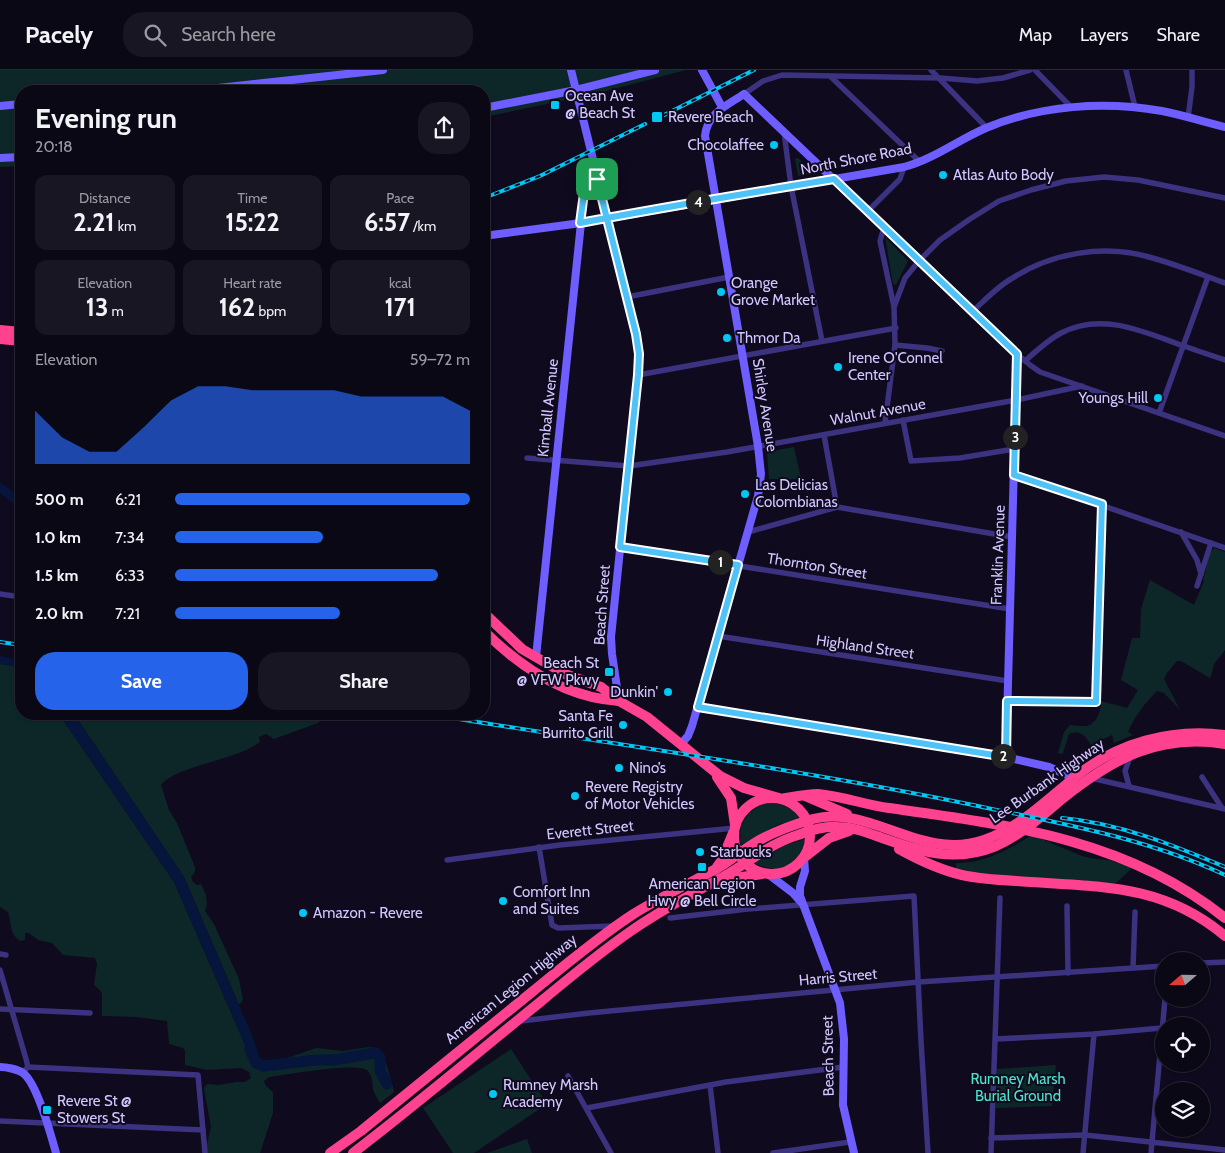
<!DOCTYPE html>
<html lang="en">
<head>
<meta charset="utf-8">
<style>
  :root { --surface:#0b0816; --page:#191623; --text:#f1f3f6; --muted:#9a9aa1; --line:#2b2935; --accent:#2563eb }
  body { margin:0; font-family:Cabin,sans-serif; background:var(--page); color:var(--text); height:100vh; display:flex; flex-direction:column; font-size:19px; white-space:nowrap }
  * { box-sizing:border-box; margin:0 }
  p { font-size:16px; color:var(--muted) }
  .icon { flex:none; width:28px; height:28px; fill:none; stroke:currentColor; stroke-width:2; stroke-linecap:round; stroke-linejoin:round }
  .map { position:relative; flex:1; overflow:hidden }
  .details { position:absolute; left:15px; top:15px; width:475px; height:635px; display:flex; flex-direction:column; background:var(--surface); border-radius:20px; box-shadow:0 1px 4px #0004,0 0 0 1px var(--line) }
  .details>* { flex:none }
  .needle { width:32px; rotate:250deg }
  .fabs { position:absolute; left:1155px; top:882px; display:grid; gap:10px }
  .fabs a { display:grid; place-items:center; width:55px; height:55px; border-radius:50%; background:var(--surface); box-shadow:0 1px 4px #0004,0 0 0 1px var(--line); font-size:25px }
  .pin { position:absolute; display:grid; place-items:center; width:42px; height:42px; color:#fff; margin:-21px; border-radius:10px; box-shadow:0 2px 8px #0006 }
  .km { position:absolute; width:25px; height:25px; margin:-12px; border-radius:50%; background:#222; color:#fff; font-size:14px; line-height:25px; text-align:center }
  .round { display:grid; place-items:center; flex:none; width:52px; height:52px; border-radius:20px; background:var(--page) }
  .overview { display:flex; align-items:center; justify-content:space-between; height:85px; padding:0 20px }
  h1 { font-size:28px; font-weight:700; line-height:38px }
  .metrics { display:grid; grid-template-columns:repeat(3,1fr); gap:8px; height:85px; padding:5px 20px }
  .metrics div { display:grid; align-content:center; border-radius:12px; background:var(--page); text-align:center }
  .metrics b { font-size:25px; font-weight:700 }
  .metrics small { font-size:14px; font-weight:400 }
  .metrics p { font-size:14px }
  .chart { height:140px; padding:10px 20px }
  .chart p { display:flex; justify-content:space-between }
  .chart svg { width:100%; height:90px; margin-top:5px; fill:var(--accent); opacity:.7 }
  .cta { display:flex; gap:10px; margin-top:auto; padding:10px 20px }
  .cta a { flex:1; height:58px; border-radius:20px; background:var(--accent); color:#fff; font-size:20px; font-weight:700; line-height:58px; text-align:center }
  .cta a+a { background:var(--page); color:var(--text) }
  ul { padding:0 20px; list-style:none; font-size:16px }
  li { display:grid; grid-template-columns:80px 60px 1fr; align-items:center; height:38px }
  li i { height:12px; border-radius:6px; background:var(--accent) }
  header { display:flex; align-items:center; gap:30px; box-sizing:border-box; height:70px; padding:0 25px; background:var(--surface); border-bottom:1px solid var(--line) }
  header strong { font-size:24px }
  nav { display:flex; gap:28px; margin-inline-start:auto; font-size:18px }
  .search { width:350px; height:45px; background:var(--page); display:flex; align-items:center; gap:12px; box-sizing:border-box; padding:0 18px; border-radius:20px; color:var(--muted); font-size:19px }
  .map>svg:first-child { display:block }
  .green { fill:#0d2728 }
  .water { fill:#06153c }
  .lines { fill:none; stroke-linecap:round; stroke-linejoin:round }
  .river { stroke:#06153c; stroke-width:11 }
  .street { stroke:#3b3280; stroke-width:5.5 }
  .secondary { stroke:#6e5eff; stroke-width:8 }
  .highway { stroke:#ff428f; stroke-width:10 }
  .rail-casing { stroke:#00c8f2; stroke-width:4 }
  .rail { stroke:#0f0a1e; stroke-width:2; stroke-dasharray:5.5; stroke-linecap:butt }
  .route-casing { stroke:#fff; stroke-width:10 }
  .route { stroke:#4fc3f7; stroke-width:6 }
  .poi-dot { fill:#00c8f2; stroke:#0f0a1e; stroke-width:2 }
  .labels { text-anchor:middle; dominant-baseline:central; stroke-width:4; stroke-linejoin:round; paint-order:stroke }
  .poi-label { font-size:15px; fill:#d2c7ff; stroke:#0f0a1e; text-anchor:start }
  .street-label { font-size:15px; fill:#d2c7ff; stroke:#0f0a1e }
  .park-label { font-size:15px; fill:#4de5cb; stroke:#0f0a1e }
</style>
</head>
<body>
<header>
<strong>Pacely</strong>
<div class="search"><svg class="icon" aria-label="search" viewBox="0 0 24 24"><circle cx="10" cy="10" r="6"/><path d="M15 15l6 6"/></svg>Search here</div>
<nav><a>Map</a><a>Layers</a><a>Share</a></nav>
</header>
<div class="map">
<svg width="1225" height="1083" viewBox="0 0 1225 1083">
  <rect width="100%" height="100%" fill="#0f0a1e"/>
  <g class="green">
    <path d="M0 0H686L591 25 484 47V21H21V96L0 97Z"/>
    <path d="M797 88H798L813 103 798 106 795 89Z"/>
    <path d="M885 167 908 191 896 215 893 214Z"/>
    <path d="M794 377 801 409H769L767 382Z"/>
    <path d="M1214 478 1225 482V580L1214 594 1212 603 1210 608 1181 591H1177L1167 603 1164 609 1180 640 1164 623 1157 621C1146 632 1134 647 1128 662L1133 665 1114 673 1112 665 1091 675C1085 665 1080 660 1069 664L1063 683 1061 684 1058 683 1064 662 1070 655C1075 655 1082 657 1087 656 1098 652 1101 641 1101 631L1127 638 1138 620 1121 610 1132 568H1140L1141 539 1150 510 1194 535 1204 511 1203 510 1210 483Z"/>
    <path d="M0 594 21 597V644H59L174 812 246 977 247 986 256 994 260 990 265 992 273 993 316 978 342 981 369 977 378 978 383 983 394 1021 393 1023 380 1033C378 1029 374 1024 373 1019 372 1012 373 1007 368 1001 360 991 284 1005 269 1007L264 1011 266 1016 273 1022V1043L260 1083H205L211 1057 204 1019 205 1016 208 1014 219 1015 236 1012H245L251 1008 249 1002 241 998 207 1000 185 995V981L183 978 169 974 167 951 136 947 102 946V924L100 920 94 915 97 894 95 888 63 885 52 873 38 870 29 863H25V870L20 871C9 863 12 854 8 842L0 837Z"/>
    <path d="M74 644H329L318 653 274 669 266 664 259 667 260 672C236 691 177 695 161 715L169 740 177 753 195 797V802L191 807 193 812 197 815 201 814C206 824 209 831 205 841L214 854 239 909 243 930 239 935 184 807Z"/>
    <path d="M768 733C781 734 792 736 799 748L775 756 741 775C737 754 748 739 768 733Z"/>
    <path d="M1032 765 1082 786 1096 789 1110 790 1132 798 1114 815 982 804 956 798V793C983 794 1010 779 1032 765Z"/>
    <path d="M805 769C799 797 779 805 754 793L782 777Z"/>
    <path d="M511 979 547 1034 474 1083H453L423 1038Z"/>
    <path d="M1056 995 1052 1036 996 1038 997 999Z"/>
    <path d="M527 1069 532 1083H487Z"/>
  </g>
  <g class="water">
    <path d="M0 412 21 428V439L0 423Z"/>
    <path d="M0 586 21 590V597L0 594Z"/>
    <path d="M59 644H74L184 807 254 970 260 990 256 994 250 992 246 982V977L174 812Z"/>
  </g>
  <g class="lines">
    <path class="river" d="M250 979 256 993 264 996 317 990H334L375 983 380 987V1001L387 1014"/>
    <g class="street">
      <path d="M931 0 987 58"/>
      <path d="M1035 0 1070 36"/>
      <path d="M1126 0 1135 37"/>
      <path d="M831 7 920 92"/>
      <path d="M744 24 763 11 782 5 940 8 977 11 1003 8 1030 0"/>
      <path d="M1188 48 1192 17V0"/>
      <path d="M784 62 791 116 822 271"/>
      <path d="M868 141 900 109 904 97"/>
      <path d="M885 157 882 164 880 171 894 237"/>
      <path d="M627 227 729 207"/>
      <path d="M973 241C985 230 997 217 1011 209 1051 183 1103 174 1149 187 1175 194 1200 204 1225 213"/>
      <path d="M895 275 927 278 942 281"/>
      <path d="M1017 284 1030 295 1040 302 1225 366"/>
      <path d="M1025 291C1036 281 1048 270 1061 263 1101 242 1142 261 1181 275 1195 280 1210 285 1225 290"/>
      <path d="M638 305 896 258"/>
      <path d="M1159 343 1208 207"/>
      <path d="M903 350 911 391 960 388 1014 379"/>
      <path d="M885 353 895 275 894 237 905 208 919 191 940 170 970 149 999 131 1031 120 1066 111 1104 107 1138 110 1225 128"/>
      <path d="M824 365 837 437"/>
      <path d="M527 388 629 396 727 382 1016 330 1082 316"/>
      <path d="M1014 405 1225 478"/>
      <path d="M748 462 837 437 1012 467"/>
      <path d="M1181 462 1197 490 1201 504"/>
      <path d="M620 477 1010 539"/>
      <path d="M1197 516 1211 473"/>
      <path d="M0 524 21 527"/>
      <path d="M718 566 1008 611"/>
      <path d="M1007 631 1096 632 1101 434"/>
      <path d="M698 637 1006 687"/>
      <path d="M1202 707 1222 738"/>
      <path d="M1091 708 1225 739"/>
      <path d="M1129 716 1125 701 1130 687"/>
      <path d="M539 777 552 855 558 858 615 856"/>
      <path d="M447 790 560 775 735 758"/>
      <path d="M1067 836 1068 903"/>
      <path d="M670 848 748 839 914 826 921 971 928 1083"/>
      <path d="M0 884 6 885"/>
      <path d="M1201 893 1225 892"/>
      <path d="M1133 898 1135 842"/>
      <path d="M0 900 26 989 28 997 26 999"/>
      <path d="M0 939 90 943"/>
      <path d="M521 951 589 943 919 912 1164 896"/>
      <path d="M996 969 1094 964 1162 958"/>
      <path d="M28 997 198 1005 205 1083"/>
      <path d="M568 1006 611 1083"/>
      <path d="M710 1015 718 1083"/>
      <path d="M587 1038 726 1012 843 997"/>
      <path d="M0 1051 203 1060"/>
      <path d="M991 1068 1085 1065 1225 1080"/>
      <path d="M773 1083 850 1072"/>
      <path d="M991 1083 1000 828"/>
      <path d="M1083 1083 1094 964"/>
      <path d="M1151 1083 1165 929"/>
    </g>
    <g class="secondary">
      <path d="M571 0 636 264 638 280V305L611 567 612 584 619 631"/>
      <path d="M702 0 722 37"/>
      <path d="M191 21 383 0"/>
      <path d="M0 36 21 34"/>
      <path d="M484 38 576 20 655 0"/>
      <path d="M0 88 21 87"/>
      <path d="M484 166 581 153 904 97C934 89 958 70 986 58 1041 35 1104 31 1162 41 1183 45 1204 52 1225 57"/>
      <path d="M536 587 581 153 586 108 593 94"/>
      <path d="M681 674 688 666 692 656 758 426 761 404 758 376 705 66C707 43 728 35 744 24L1017 284 1006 687 1049 697 1074 708"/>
      <path d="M804 788 805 801 800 817V826L840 933 844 969 843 1035 854 1083"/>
      <path d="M768 804 793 823 801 832"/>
      <path d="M0 997C6 997 17 999 23 1003 37 1013 51 1065 56 1083"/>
    </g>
    <g class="highway">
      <path d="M0 260 21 262"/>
      <path d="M0 269 21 271"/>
      <path d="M484 543 522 579 565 604 601 617 619 631 647 647 720 706 744 718 779 728"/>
      <path d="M484 561C520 597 566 628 619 631"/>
      <path d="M717 707 731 728 735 755"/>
      <path d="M805 726 847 744"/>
      <circle cx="772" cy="766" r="38"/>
      <path d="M781 729C793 727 806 724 818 724 842 726 865 735 889 738 1009 755 1127 769 1225 848"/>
      <path d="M899 779C919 790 940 800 962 805 980 809 998 810 1016 811 1095 817 1161 812 1225 866"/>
      <path d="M806 786 829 768 849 761"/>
      <path d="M717 797 722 790 733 763"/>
      <path d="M722 810 762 804"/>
      <path d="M330 1083 361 1061C418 1015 475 968 532 922 565 895 597 868 632 845 659 828 688 814 716 799 729 792 740 782 753 774 772 762 792 755 813 749 871 734 921 792 984 770 1019 758 1047 730 1075 707 1117 673 1171 658 1225 665"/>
      <path d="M353 1083C416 1035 477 983 539 933 569 908 599 883 631 861 659 841 689 826 719 809 746 795 768 774 798 765 811 760 825 756 838 757 853 757 868 763 882 768 922 782 954 793 996 776 1021 765 1042 746 1062 729 1112 689 1159 663 1225 674"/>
    </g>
    <defs>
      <g id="rail">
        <path d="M662 46 754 0"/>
        <path d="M484 128 540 106 645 54"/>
        <path d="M18 188 21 189"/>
        <path d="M0 572 21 575"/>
        <path d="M428 644C610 674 793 698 973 735 1059 753 1146 768 1225 805"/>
        <path d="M1062 748C1119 753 1173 775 1225 797"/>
      </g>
    </defs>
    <use href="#rail" class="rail-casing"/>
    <use href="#rail" class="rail"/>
  </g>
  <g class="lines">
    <defs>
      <path id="route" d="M597 109 636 264 639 284 638 305 620 477 738 495 698 637 1006 687 1007 631 1096 632 1102 434 1014 405 1017 284 834 109C749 123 665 137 580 153L586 108 593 94 597 109"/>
    </defs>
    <use href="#route" class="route-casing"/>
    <use href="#route" class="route"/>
  </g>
  <g class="poi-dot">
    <rect x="550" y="30" width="10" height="10" rx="2.5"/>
    <rect x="651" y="41" width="12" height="12" rx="2.5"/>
    <circle cx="774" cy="75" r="5"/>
    <circle cx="943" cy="105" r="5"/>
    <circle cx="721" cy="222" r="5"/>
    <circle cx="727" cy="268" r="5"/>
    <circle cx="838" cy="297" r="5"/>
    <circle cx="1158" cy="328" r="5"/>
    <circle cx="745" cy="424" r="5"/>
    <rect x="604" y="597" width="10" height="10" rx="2.5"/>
    <circle cx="668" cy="622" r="5"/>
    <circle cx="623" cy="655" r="5"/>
    <circle cx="619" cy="698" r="5"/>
    <circle cx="575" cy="726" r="5"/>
    <circle cx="700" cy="782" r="5"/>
    <rect x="697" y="792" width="10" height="10" rx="2.5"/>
    <circle cx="503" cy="831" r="5"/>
    <circle cx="303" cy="843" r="5"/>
    <circle cx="493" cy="1024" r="5"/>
    <rect x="42" y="1035" width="10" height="10" rx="2.5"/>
  </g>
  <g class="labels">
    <g class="poi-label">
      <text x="565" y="26">Ocean Ave<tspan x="565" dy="17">@ Beach St</tspan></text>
      <text x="668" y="47">Revere Beach</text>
      <text x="764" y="75" text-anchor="end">Chocolaffee</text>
      <text x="953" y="105">Atlas Auto Body</text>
      <text x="731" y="213">Orange<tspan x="731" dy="17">Grove Market</tspan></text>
      <text x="737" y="268">Thmor Da</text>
      <text x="848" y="288">Irene O'Connel<tspan x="848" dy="17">Center</tspan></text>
      <text x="1148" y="328" text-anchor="end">Youngs Hill</text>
      <text x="755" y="415">Las Delicias<tspan x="755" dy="17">Colombianas</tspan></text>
      <text x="599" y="593" text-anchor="end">Beach St<tspan x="599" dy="17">@ VFW Pkwy</tspan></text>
      <text x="658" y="622" text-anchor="end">Dunkin'</text>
      <text x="613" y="646" text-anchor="end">Santa Fe<tspan x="613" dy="17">Burrito Grill</tspan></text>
      <text x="629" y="698">Nino’s</text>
      <text x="585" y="717">Revere Registry<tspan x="585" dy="17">of Motor Vehicles</tspan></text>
      <text x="710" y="782">Starbucks</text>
      <text x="702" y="814" text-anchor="middle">American Legion<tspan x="702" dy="17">Hwy @ Bell Circle</tspan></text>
      <text x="513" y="822">Comfort Inn<tspan x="513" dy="17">and Suites</tspan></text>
      <text x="313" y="843">Amazon - Revere</text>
      <text x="503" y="1015">Rumney Marsh<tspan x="503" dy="17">Academy</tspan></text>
      <text x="57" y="1031">Revere St @<tspan x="57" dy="17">Stowers St</tspan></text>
    </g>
    <g class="street-label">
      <text transform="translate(856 89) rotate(-11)">North Shore Road</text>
      <text transform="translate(765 335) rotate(81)">Shirley Avenue</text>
      <text transform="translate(548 338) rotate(-84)">Kimball Avenue</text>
      <text transform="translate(878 342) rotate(-10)">Walnut Avenue</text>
      <text transform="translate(998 485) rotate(-88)">Franklin Avenue</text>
      <text transform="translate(817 496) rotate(9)">Thornton Street</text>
      <text transform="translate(602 535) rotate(-86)">Beach Street</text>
      <text transform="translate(865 577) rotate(8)">Highland Street</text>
      <text transform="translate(1047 711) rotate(-35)">Lee Burbank Highway</text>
      <text transform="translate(590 760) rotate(-6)">Everett Street</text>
      <text transform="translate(838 907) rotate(-5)">Harris Street</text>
      <text transform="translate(511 919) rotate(-39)">American Legion Highway</text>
      <text transform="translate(828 986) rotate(-91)">Beach Street</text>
    </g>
    <g class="park-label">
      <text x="1018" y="1009">Rumney Marsh<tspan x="1018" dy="17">Burial Ground</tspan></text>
    </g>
  </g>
</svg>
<div class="fabs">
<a><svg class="needle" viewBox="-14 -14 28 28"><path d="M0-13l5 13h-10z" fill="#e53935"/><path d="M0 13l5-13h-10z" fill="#9a9aa1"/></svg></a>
<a><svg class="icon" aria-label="locate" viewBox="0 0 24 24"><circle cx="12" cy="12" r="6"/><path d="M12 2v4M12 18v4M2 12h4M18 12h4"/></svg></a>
<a><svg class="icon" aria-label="layers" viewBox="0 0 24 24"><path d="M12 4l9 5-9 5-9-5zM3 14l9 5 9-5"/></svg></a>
</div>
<div class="pin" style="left:597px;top:109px;background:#1e9e55"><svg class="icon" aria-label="arrive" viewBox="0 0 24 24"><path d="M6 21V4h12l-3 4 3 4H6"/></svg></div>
<b class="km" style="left:720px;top:492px">1</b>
<b class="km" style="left:1003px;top:686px">2</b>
<b class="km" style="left:1015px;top:367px">3</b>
<b class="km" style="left:698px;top:132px">4</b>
<section class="details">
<div class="overview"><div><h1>Evening run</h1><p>20:18</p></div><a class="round"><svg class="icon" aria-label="share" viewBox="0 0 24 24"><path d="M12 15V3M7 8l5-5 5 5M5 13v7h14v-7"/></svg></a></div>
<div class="metrics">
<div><p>Distance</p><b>2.21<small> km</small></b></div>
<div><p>Time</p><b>15:22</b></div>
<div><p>Pace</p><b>6:57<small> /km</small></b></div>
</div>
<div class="metrics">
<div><p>Elevation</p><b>13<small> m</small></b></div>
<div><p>Heart rate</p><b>162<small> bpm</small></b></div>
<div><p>kcal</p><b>171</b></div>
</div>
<div class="chart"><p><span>Elevation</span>59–72 m</p>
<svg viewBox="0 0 160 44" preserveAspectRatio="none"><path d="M0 44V18L10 31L20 38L30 38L40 26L50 13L60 6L70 6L80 8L90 8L100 8L110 8L120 11L130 11L140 11L150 11L160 18V44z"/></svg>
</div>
<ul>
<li><b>500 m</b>6:21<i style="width:100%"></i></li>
<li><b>1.0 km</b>7:34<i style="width:50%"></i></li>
<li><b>1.5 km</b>6:33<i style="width:89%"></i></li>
<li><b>2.0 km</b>7:21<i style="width:56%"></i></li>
</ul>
<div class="cta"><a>Save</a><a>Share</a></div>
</section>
</div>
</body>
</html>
